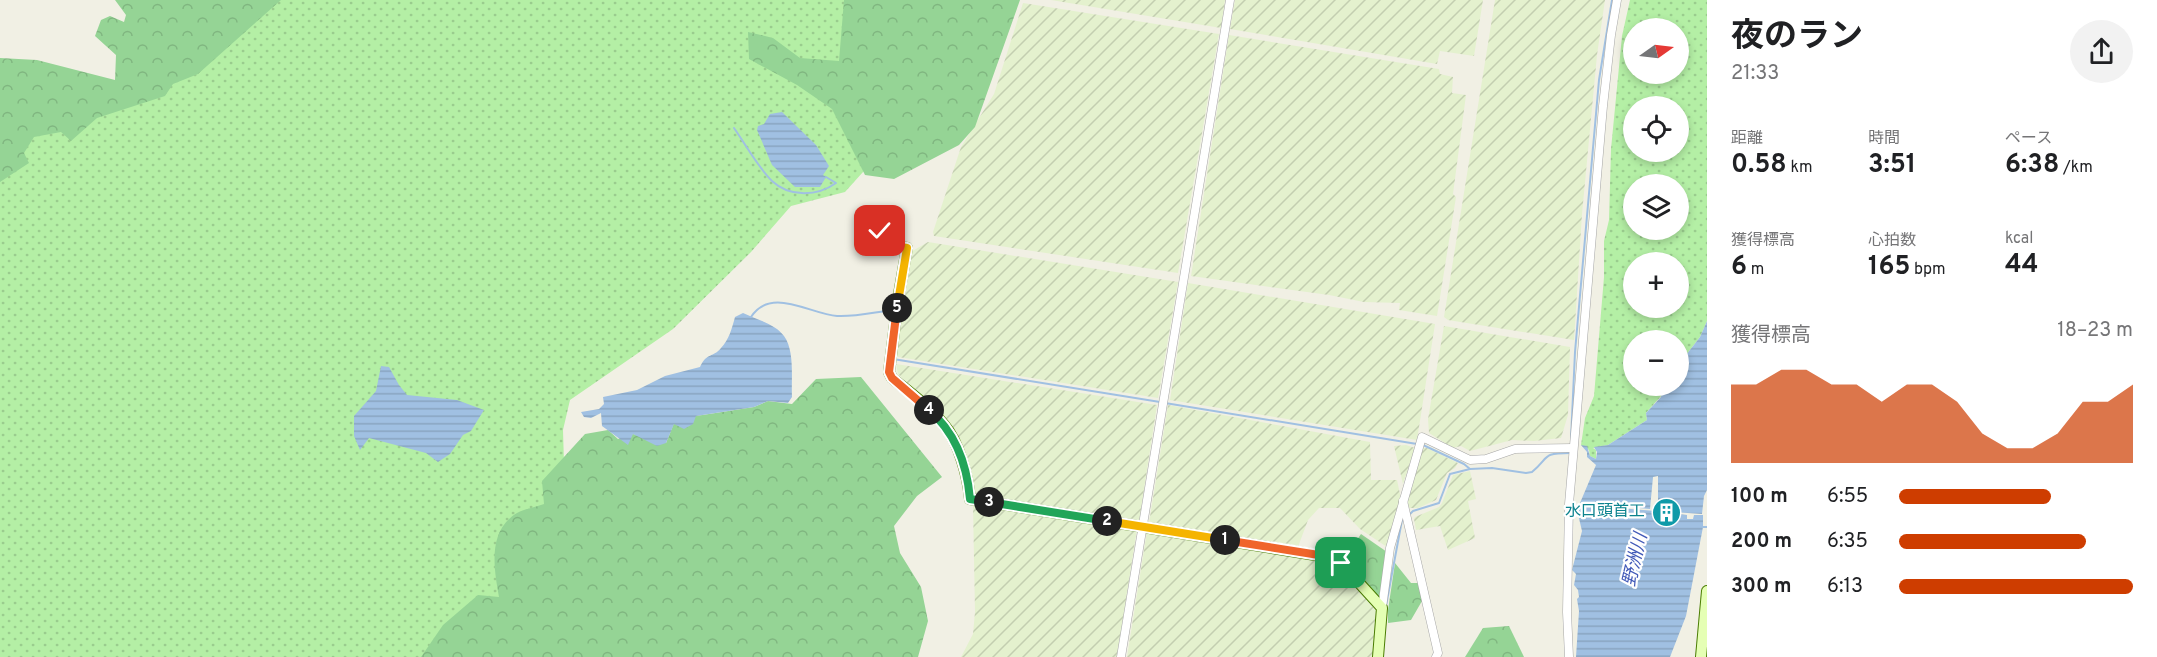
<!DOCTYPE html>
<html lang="ja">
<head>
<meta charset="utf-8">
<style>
  :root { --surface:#fff; --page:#f2f2f2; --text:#202124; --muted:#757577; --accent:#ce3d00 }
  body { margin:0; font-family:Overpass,"Noto Sans JP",sans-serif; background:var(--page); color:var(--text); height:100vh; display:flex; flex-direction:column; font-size:22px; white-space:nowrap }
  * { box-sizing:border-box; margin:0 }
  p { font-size:20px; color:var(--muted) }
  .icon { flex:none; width:33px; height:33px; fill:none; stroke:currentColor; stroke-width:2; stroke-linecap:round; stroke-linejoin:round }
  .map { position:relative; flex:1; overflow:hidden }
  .drawer { display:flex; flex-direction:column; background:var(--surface); width:450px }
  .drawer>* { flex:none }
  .needle { width:39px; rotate:76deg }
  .controls { position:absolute; left:1623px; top:18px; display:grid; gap:12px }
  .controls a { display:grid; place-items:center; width:66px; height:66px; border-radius:50%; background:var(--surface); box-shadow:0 3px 9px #0003; font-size:30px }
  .pin { position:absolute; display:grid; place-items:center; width:51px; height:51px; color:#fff; margin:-26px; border-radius:12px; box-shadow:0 3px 9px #0006 }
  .km { position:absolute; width:30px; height:30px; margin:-15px; border-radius:50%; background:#222; color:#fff; font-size:16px; line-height:30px; text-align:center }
  .round { display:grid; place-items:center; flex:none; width:63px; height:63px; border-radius:32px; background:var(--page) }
  .summary { display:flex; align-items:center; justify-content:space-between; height:102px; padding:0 24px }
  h1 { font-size:33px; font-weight:700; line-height:45px }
  .stats { display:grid; grid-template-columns:repeat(3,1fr); gap:9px; height:102px; padding:6px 24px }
  .stats div { display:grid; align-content:center }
  .stats b { font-size:26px; font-weight:700 }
  .stats small { font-size:16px; font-weight:400 }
  .stats p { font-size:16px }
  .chart { height:168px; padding:12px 24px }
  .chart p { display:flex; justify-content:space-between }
  .chart svg { width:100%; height:108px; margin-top:6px; fill:var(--accent); opacity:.7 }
  ul { padding:0 24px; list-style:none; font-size:20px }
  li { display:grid; grid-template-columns:96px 72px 1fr; align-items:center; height:45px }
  li i { height:15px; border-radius:8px; background:var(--accent) }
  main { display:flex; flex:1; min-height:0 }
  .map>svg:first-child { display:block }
  .farmland { fill:url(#farmland-furrows) }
  .grass { fill:url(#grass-dots); fill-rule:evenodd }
  .forest { fill:url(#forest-crowns) }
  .water { fill:url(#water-rules) }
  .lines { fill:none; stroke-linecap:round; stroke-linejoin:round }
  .stream { stroke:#a0c0e2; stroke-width:2 }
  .minor-casing { stroke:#a6a6a6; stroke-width:9 }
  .secondary-casing { stroke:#497c00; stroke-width:12 }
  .minor { stroke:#fff; stroke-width:8 }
  .secondary { stroke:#e5ffb4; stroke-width:10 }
  .split-1-casing { stroke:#fff; stroke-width:12 }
  .split-2-casing { stroke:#fff; stroke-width:12 }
  .split-3-casing { stroke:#fff; stroke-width:12 }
  .split-4-casing { stroke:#fff; stroke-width:12 }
  .split-5-casing { stroke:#fff; stroke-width:12 }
  .split-6-casing { stroke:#fff; stroke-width:12 }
  .split-1 { stroke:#f0652b; stroke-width:8 }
  .split-2 { stroke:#f5b400; stroke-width:8 }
  .split-3 { stroke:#22a559; stroke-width:8 }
  .split-4 { stroke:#22a559; stroke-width:8 }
  .split-5 { stroke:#f0652b; stroke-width:8 }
  .split-6 { stroke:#f5b400; stroke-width:8 }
  .labels { text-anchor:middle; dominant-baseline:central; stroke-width:4.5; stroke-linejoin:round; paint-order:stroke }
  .culture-label { font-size:16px; fill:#0d838f; stroke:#fff; text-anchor:end }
  .water-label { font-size:18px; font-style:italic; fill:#425ab8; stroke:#fff }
</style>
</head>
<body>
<main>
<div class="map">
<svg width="1707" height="657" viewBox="0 0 1707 657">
  <defs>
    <pattern id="farmland-furrows" width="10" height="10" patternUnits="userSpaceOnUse" patternTransform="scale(1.5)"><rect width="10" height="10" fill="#e4f1ce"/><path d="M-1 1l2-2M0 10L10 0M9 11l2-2" fill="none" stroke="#c3ceb0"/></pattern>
    <pattern id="grass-dots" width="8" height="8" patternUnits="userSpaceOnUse" patternTransform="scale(1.5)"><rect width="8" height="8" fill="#b4efa5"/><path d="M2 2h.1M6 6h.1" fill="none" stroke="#9acc8e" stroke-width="1.8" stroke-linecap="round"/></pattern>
    <pattern id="forest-crowns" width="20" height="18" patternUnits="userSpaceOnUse" patternTransform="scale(1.5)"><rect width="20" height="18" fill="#95d495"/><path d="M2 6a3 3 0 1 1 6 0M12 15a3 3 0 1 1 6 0" fill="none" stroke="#80b680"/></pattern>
    <pattern id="water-rules" width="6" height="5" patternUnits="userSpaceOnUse" patternTransform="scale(1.5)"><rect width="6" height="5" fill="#a0c0e2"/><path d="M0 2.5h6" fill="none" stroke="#89a5c1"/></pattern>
  </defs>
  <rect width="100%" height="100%" fill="#f1f0e4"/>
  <g class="farmland">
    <path d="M1051 0H1225L1221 28Z"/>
    <path d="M1235 0H1483L1474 56 1440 51 1437 64 1230 29Z"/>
    <path d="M1495 0H1605L1597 55 1582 214 1574 340 1448 320 1444 317Z"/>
    <path d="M1023 3 1219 34 1178 273 934 236 933 232 961 147 994 94Z"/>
    <path d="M1229 35 1439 69 1440 74 1453 77 1452 93 1466 95 1453 194 1456 197 1437 316 1399 310 1400 303 1364 302 1329 295 1191 276Z"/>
    <path d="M928 242 1178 282 1158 398 892 356 909 253Z"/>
    <path d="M1188 283 1435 324 1417 440 1170 400Z"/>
    <path d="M1444 326 1570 347 1568 415 1561 438 1534 441 1512 440 1470 451 1461 446 1453 448 1429 433 1428 419Z"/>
    <path d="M896 364 1157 405 1139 522 977 496 955 430 898 374Z"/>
    <path d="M1168 405 1370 442 1371 480H1397L1400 494V503L1387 547 1360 529 1340 508H1319L1308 520 1298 547 1149 523Z"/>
    <path d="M1406 445 1415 448 1403 484 1394 446Z"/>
    <path d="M1422 448H1427L1458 463 1455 468 1447 473 1436 500 1418 508H1408V496Z"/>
    <path d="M1470 471 1476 499 1468 501 1475 538 1448 550 1440 526 1416 530 1414 519 1415 517 1439 507 1442 503 1453 475Z"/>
    <path d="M973 505 1137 529 1117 657H961L973 634 975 612Z"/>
    <path d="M1147 531 1329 560 1339 566 1377 612 1375 657H1127Z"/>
  </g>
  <g class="grass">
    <path d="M266 0H854L872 162 845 192 791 206 751 252 673 329 570 400 563 430 565 497 461 657H0V148Z"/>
    <path d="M1630 0H1707V321L1700 337 1679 364 1678 340H1634V386H1664L1661 396 1646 413 1647 420 1608 445 1593 448 1596 450V459L1590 456 1589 450 1581 445 1585 418 1594 396 1604 277V241L1609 220 1611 149 1622 36ZM1634 28H1678V74H1634ZM1634 106H1678V152H1634ZM1634 184H1678V230H1634ZM1634 262H1678V308H1634Z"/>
  </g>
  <g class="forest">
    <path d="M115 0H281L198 74 173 84 165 96 97 118 71 141 61 132 34 137 24 153 29 163 0 182V58L37 60 115 80 116 55 95 36 101 20 110 16 124 22 126 15Z"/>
    <path d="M844 0H1020L975 127 959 145 894 179 865 175 832 109 797 85 749 59 748 32 773 38 800 58 839 61Z"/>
    <path d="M861 377 942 477 917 496 894 526 900 553 921 587 928 621 918 657H421L443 625 478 595 499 597C494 569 487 531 517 513 524 509 536 507 544 504L542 481 585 434 608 430 618 439 633 434 666 443 674 423 696 416 754 407 768 401 792 404 816 379Z"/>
    <path d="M1361 534 1387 552 1379 598 1343 560Z"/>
    <path d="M1395 563 1411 583H1419L1422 601 1411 620 1388 623V610Z"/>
    <path d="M1509 626 1524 657H1465L1483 628Z"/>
  </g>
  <g class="water">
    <path d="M782 112 816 145 829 166 823 175 826 177 820 187H795L772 165 757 130 758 126 764 124 770 114Z"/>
    <path d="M743 313C755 319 776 324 784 336 795 351 791 379 792 397L788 403 768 401 754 407 696 416 693 424 684 429 674 424 666 443 657 446 633 434 628 445 602 426 601 413 591 418 584 417 581 412 599 409 604 404 603 397 637 390 665 376 700 367C707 352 713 358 721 348 729 340 732 328 735 317Z"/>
    <path d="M1707 321V490L1704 496 1702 514 1658 511V476L1653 477 1650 509 1580 503 1596 465 1587 457V452L1581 445 1587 446 1590 456 1596 459 1597 452 1594 447 1608 445 1647 420 1646 413 1661 397 1664 386H1678L1679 364 1700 337Z"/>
    <path d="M381 366 389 367 399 385 407 395 457 400 484 410 471 431 463 435 450 454 438 462 426 453 369 438 360 450 354 436V416L376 391Z"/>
    <path d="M1580 505 1656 511V516L1662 517 1663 513 1671 514V518H1678L1679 514 1687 515V519H1693L1694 515H1703V527L1686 616 1670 657H1576L1579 611 1577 599 1579 597 1578 590 1574 585 1576 574 1572 570 1582 531 1577 510Z"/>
  </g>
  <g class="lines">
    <g class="stream">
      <path d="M734 128C746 145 757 166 772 181 790 198 818 196 836 183L826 177"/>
      <path d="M751 317C771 286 810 314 837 316 856 317 875 312 893 310"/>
      <path d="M893 359 1160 402"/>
      <path d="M1165 403 1417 444"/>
      <path d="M1572 440 1571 439 1575 352 1599 80 1612 0"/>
      <path d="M1423 445 1464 464 1470 469 1492 468 1526 473 1532 472C1550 457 1541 453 1570 453"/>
      <path d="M1409 515 1413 511 1439 503 1450 474 1470 469"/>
      <path d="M1703 527H1707"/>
      <path d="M1386 606 1402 520"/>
    </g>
    <defs>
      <g id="minor">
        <path d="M1403 501 1438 653 1436 657"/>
        <path d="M1382 608 1390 548 1422 437 1470 460 1486 459 1515 449 1573 448"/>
        <path d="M1121 657 1230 0"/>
        <path d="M1569 657 1567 612 1569 504 1603 106 1611 35 1617 0"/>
      </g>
      <g id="secondary">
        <path d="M880 231 895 246 907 248 898 300 889 372 892 378C910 393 930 407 944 425 959 442 968 477 970 499L1334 558 1341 563 1382 608 1378 657"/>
        <path d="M1701 657 1707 591"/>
      </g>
    </defs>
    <use href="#minor" class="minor-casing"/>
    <use href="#secondary" class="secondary-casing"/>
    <use href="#minor" class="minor"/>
    <use href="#secondary" class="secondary"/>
  </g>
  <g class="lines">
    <defs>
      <path id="split-1" d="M1225 540 1325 556 1334 558 1341 563"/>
      <path id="split-2" d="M1107 521 1225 540"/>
      <path id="split-3" d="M989 502 1107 521"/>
      <path id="split-4" d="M929 410C955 432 967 465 970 499L989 502"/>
      <path id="split-5" d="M897 308 889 372 892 378 929 410"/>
      <path id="split-6" d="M880 231 895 246 907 248 897 308"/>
    </defs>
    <use href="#split-1" class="split-1-casing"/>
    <use href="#split-2" class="split-2-casing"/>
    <use href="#split-3" class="split-3-casing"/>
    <use href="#split-4" class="split-4-casing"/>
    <use href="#split-5" class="split-5-casing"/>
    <use href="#split-6" class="split-6-casing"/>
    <use href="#split-1" class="split-1"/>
    <use href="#split-2" class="split-2"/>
    <use href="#split-3" class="split-3"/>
    <use href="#split-4" class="split-4"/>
    <use href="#split-5" class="split-5"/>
    <use href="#split-6" class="split-6"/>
  </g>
  <defs>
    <symbol id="building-disc" viewBox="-11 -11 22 22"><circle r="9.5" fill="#0f9aa8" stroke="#fff"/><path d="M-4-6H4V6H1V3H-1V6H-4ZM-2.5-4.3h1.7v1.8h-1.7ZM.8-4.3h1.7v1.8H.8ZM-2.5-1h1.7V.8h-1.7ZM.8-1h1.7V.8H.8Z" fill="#fff"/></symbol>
  </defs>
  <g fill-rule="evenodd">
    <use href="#building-disc" x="1650" y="496" width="33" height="33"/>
  </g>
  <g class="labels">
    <g class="culture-label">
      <text x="1645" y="512">水口頭首工</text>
    </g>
    <g class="water-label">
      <text transform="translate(1636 560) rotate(-77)">野洲川</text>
    </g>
  </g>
</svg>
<div class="controls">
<a><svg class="needle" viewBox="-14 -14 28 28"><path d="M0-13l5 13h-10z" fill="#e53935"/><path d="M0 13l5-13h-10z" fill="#757577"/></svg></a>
<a><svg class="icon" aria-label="locate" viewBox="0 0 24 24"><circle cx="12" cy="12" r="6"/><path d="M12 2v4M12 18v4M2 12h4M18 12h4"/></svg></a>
<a><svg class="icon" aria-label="layers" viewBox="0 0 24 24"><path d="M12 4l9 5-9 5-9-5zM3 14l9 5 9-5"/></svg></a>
<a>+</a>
<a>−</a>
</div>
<div class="pin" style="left:1341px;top:563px;background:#1e9e55"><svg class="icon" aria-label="arrive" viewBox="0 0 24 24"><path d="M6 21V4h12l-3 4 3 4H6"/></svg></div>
<div class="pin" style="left:880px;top:231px;background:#d93025"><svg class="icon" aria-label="check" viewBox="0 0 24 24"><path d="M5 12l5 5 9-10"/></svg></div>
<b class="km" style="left:1225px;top:540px">1</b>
<b class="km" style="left:1107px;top:521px">2</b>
<b class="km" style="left:989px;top:502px">3</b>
<b class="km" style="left:929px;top:410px">4</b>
<b class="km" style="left:897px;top:308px">5</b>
</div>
<section class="drawer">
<div class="summary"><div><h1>夜のラン</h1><p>21:33</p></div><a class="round"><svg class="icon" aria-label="share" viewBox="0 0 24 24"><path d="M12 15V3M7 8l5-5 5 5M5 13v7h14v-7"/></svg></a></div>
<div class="stats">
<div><p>距離</p><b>0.58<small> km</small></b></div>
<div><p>時間</p><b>3:51</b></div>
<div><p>ペース</p><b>6:38<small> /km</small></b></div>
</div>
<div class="stats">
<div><p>獲得標高</p><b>6<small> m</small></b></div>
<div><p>心拍数</p><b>165<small> bpm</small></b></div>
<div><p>kcal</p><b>44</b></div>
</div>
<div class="chart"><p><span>獲得標高</span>18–23 m</p>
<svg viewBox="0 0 160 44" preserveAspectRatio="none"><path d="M0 44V12L10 12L20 6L30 6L40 12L50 12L60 19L70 12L80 12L90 19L100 32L110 38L120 38L130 32L140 19L150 19L160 12V44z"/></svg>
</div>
<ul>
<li><b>100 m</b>6:55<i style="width:65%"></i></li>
<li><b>200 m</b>6:35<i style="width:80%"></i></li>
<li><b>300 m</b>6:13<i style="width:100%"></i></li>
</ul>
</section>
</main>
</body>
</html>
